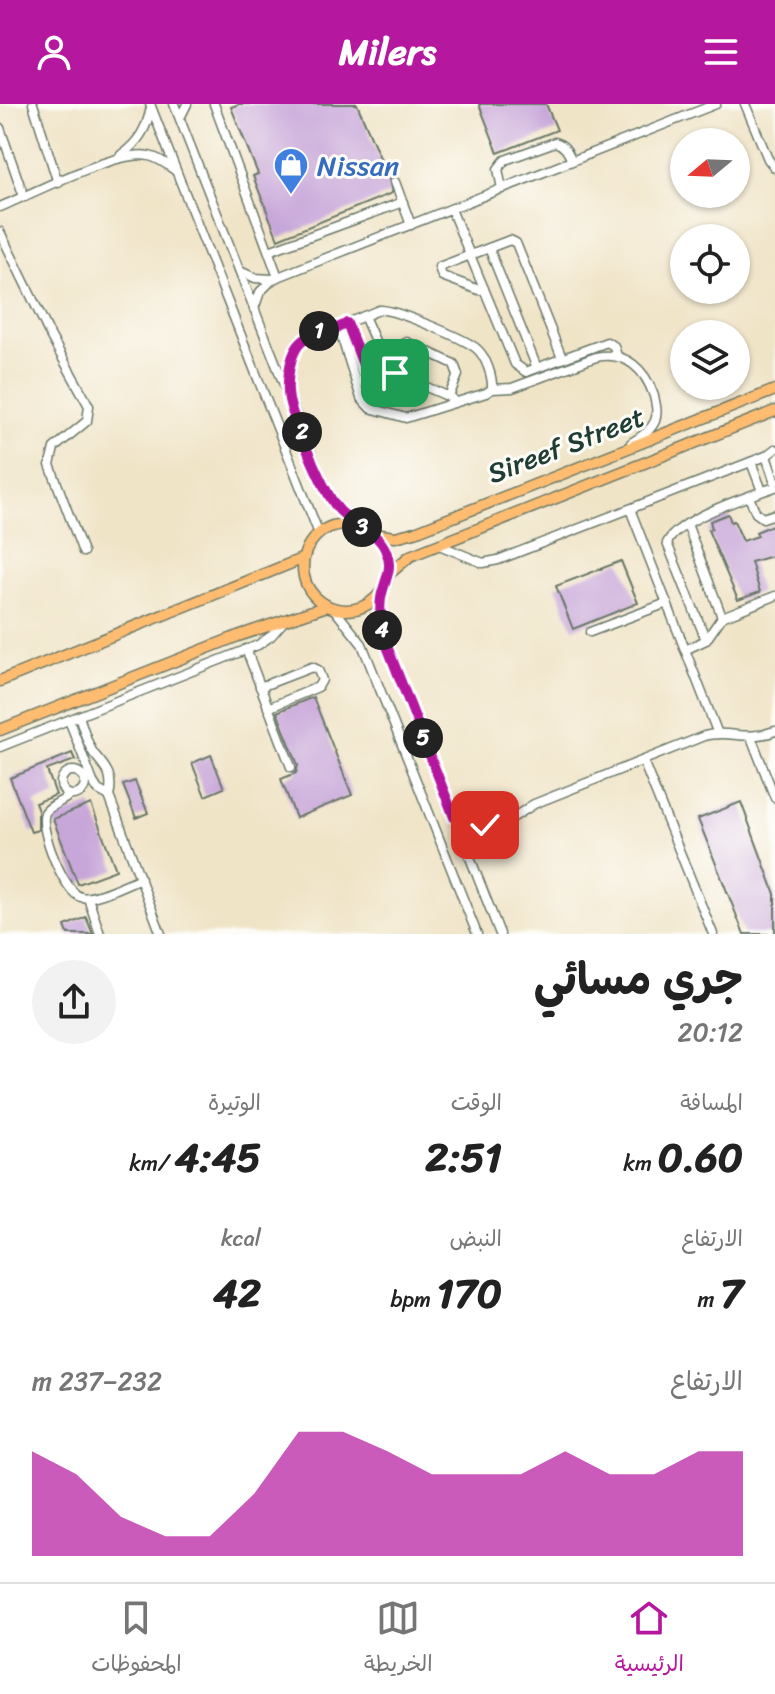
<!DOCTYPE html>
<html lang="ar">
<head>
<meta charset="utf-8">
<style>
  :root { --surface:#fff; --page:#f2f2f2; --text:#222; --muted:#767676; --line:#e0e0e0; --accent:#b5179e }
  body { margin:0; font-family:Sriracha,"Playpen Sans Arabic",sans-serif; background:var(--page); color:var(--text); direction:rtl; height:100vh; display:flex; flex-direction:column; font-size:30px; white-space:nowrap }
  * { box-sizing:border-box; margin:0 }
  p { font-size:26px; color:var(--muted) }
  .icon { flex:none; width:44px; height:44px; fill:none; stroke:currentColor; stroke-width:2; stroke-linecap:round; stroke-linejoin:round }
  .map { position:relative; height:830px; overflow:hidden; direction:ltr }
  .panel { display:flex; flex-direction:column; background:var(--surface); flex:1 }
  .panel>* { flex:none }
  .needle { width:52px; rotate:251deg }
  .fabs { position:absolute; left:670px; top:24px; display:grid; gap:16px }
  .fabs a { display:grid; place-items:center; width:80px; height:80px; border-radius:50%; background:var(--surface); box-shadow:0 2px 6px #0004; font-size:40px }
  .pin { position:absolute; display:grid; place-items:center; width:68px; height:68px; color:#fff; margin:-34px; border-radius:16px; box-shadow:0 4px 12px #0006 }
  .km { position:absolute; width:40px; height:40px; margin:-20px; border-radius:50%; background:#222; color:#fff; font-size:22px; line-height:40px; text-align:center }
  .round { display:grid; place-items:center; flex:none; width:84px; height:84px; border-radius:42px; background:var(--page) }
  .headline { display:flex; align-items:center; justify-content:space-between; height:136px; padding:0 32px }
  h1 { font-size:44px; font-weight:700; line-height:60px }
  .stats { display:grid; grid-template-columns:repeat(3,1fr); gap:12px; height:136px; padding:8px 32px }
  .stats div { display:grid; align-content:center }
  .stats b { font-size:40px; font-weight:700 }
  .stats small { font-size:22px; font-weight:400 }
  .stats p { font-size:22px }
  .chart { height:224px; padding:16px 32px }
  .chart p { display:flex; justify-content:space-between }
  .chart svg { width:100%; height:144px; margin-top:8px; fill:var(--accent); opacity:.7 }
  header { display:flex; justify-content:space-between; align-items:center; height:104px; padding:0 32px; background:var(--accent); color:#fff; font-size:36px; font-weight:700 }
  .tabs { display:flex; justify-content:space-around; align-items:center; height:112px; border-top:2px solid var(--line); background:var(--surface); font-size:22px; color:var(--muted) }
  .tabs a { display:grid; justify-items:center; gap:4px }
  .tabs .selected { color:var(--accent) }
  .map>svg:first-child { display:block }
  .building { fill:#c7a6d9 }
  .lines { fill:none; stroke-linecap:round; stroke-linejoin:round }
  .minor-casing { stroke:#687767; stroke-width:11 }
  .major-casing { stroke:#687767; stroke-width:13 }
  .minor { stroke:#fff; stroke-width:8 }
  .major { stroke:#febc70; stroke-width:10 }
  .route-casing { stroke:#fff; stroke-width:16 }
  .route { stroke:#b5179e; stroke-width:10 }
  .labels { text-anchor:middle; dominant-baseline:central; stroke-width:6; stroke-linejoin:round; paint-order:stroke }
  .shop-label { font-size:28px; fill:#366cbe; stroke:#fdfcf7; text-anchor:start }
  .street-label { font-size:28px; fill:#1f3d34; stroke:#fdfcf7 }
</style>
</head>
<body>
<header><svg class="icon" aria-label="menu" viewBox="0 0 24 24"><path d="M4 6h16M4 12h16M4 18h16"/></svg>Milers<svg class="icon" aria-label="person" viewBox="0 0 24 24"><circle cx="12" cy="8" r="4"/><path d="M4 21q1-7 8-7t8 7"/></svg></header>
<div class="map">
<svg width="775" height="830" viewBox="0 0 775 830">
  <rect width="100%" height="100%" fill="#fdfcf7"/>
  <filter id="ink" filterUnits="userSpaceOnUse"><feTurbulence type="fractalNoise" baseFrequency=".0125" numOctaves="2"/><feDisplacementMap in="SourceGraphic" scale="16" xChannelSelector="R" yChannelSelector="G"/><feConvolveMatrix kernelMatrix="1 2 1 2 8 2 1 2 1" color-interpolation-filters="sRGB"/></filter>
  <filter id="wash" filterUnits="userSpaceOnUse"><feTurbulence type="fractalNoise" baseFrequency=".006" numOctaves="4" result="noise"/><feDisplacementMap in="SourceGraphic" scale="32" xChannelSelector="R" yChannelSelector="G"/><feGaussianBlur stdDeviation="1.8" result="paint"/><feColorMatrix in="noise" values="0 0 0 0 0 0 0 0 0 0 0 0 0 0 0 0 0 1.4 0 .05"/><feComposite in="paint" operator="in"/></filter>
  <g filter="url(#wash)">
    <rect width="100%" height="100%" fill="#f0e4c7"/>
    <g id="blocks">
      <g class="building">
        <path d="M239 0H357L389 75 392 89 278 135 253 72 258 70 231 3Z"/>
        <path d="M479 0H546L557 26 498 49Z"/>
        <path d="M728 410 731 418 734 417 743 437 758 432 756 428 775 420V451L751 458 760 488 738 496 708 426 712 425 710 417Z"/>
        <path d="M621 457 638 499 573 525 556 482Z"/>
        <path d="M313 593 352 691 296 714 281 675 296 669 298 661 277 608Z"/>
        <path d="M72 649 75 656 47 666 56 691 35 699 38 707V726L31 728 10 674Z"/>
        <path d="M211 651 224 684 205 692 192 659Z"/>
        <path d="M135 677 148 709 136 714 123 681Z"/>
        <path d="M741 698 775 790V830H744L698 715Z"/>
        <path d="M91 700 116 766 78 780 53 715Z"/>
        <path d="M86 813 93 830H68L65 822Z"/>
      </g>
    </g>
  </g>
  <g filter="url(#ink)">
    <use href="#blocks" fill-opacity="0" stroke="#687767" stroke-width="2"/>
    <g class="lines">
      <defs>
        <g id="minor">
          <path d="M33 0 58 79"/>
          <path d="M150 0 319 430"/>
          <path d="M174 0 323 380 342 409 361 423"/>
          <path d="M214 0 278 173"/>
          <path d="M745 0 768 55 775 64"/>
          <path d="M180 14 187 0"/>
          <path d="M0 24 24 93"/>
          <path d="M121 51C139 38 147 24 151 3"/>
          <path d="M395 78 411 121"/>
          <path d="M502 85 498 65 505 56 555 38C565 41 568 48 572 57"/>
          <path d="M0 103C32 90 117 45 149 52 159 54 168 61 176 67"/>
          <path d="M451 105 515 260 526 268 607 238 614 242 617 252"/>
          <path d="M0 128 51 233 89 302 87 317 54 344 50 361 83 448"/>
          <path d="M489 144 537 264"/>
          <path d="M269 147 403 98"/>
          <path d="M240 167 255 174 272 175"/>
          <path d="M484 185 479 186 442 172 439 163 510 136 516 139 562 254"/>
          <path d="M254 205 260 188 273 175 716 0"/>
          <path d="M379 206C392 204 466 235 477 245 486 253 493 273 492 285L486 289 406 314 370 304 361 294 340 228 347 219Z"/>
          <path d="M364 212 384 257H392L399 242 407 238 454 260 458 271 449 292"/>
          <path d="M347 219 368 274"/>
          <path d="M356 279 383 268H391L452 294"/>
          <path d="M492 285 512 284 596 253C626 247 645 265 654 292 656 301 658 309 655 317 650 328 640 333 631 339"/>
          <path d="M289 289C291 250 296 225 342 223"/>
          <path d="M766 352 775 378"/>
          <path d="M751 358 762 387"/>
          <path d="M749 393 756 409 763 414 775 410"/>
          <path d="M630 405 718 630"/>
          <path d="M687 420 722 513"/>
          <path d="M439 441 483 459 498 456 766 352 775 345"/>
          <path d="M382 487 380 517 385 537 500 830"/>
          <path d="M334 505 362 540 477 830"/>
          <path d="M590 528 667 499"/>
          <path d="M706 536 667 439C678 415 748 392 775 383"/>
          <path d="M246 545 291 663"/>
          <path d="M685 546 706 536 722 513 775 492"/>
          <path d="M260 583 312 563 318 566 322 576 318 583 268 604"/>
          <path d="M79 612C83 623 87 640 94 650 106 664 114 672 109 692L161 830"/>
          <path d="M69 616 93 678 98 686 109 692"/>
          <path d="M751 633 775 694"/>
          <path d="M0 643 258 541 271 532 285 516"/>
          <path d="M643 657 713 830"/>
          <circle cx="73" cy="679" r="12"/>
          <path d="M70 691C64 697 48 702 45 709 38 724 65 790 81 793 94 797 127 779 141 774"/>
          <path d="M454 713C469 710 473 720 486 722 503 723 521 708 534 700L704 632C728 625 746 638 775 627"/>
          <path d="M88 794 100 830"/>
        </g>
        <g id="major">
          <circle cx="346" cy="463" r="43"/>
          <path d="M374 430 395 433 415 428 775 286"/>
          <path d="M389 470 410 452 775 307"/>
          <path d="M0 577 304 454"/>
          <path d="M0 626 238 532 327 502"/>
        </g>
      </defs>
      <use href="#minor" class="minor-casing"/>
      <use href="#major" class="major-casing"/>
      <use href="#minor" class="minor"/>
      <use href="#major" class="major"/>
    </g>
  </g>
  <g class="lines" filter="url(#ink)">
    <defs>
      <path id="route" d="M395 269 383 268 368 274 347 219C332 230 311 225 298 242 289 254 286 281 289 296 294 318 325 392 340 407 355 422 377 426 386 447 394 465 384 477 381 494 379 509 381 523 385 537L454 713 464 712 485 721"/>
    </defs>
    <use href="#route" class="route-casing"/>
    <use href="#route" class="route"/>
  </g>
  <defs>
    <symbol id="shop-pin" viewBox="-11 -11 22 30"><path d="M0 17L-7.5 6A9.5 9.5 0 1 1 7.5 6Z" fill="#3f7fe0" stroke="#fdfcf7"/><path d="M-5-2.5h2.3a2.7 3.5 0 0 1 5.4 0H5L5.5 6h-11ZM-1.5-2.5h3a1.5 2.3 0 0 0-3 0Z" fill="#fff"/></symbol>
  </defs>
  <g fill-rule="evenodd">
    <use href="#shop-pin" x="271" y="41" width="40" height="54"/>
  </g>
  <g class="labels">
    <g class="shop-label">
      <text x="317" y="61">Nissan</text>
    </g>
    <g class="street-label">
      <text transform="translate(566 341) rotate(-21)">Sireef Street</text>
    </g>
  </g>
</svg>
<div class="fabs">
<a><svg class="needle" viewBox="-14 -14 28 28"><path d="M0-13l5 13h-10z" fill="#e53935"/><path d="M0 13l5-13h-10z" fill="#767676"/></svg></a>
<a><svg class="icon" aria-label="locate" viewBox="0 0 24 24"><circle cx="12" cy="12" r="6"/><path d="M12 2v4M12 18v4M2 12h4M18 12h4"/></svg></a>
<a><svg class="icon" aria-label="layers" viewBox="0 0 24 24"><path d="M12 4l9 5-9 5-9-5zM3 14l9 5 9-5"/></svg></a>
</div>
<div class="pin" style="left:395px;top:269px;background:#1e9e55"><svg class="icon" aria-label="arrive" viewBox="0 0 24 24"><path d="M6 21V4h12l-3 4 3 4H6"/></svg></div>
<div class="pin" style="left:485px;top:721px;background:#d93025"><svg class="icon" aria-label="check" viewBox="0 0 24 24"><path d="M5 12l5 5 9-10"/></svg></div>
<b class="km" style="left:319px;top:227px">1</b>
<b class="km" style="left:302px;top:328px">2</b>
<b class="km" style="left:362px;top:423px">3</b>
<b class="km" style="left:382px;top:526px">4</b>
<b class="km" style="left:423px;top:634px">5</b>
</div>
<section class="panel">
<div class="headline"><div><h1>جري مسائي</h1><p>20:12</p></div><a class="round"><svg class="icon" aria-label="share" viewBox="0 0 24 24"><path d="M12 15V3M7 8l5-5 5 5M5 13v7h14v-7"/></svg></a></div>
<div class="stats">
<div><p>المسافة</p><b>0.60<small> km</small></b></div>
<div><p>الوقت</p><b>2:51</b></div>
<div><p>الوتيرة</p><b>4:45<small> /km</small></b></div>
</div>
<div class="stats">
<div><p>الارتفاع</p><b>7<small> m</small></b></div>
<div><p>النبض</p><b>170<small> bpm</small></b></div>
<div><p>kcal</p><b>42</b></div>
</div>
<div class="chart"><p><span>الارتفاع</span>232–237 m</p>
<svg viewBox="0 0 160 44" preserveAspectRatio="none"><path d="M0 44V12L10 19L20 32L30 38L40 38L50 25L60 6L70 6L80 12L90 19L100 19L110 19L120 12L130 19L140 19L150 12L160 12V44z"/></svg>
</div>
</section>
<nav class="tabs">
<a class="selected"><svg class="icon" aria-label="home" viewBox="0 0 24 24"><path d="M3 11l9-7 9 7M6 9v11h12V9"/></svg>الرئيسية</a>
<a><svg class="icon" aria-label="map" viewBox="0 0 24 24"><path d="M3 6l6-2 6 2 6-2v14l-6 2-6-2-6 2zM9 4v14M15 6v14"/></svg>الخريطة</a>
<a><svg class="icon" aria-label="saved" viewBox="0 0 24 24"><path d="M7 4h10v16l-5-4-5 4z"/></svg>المحفوظات</a>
</nav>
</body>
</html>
